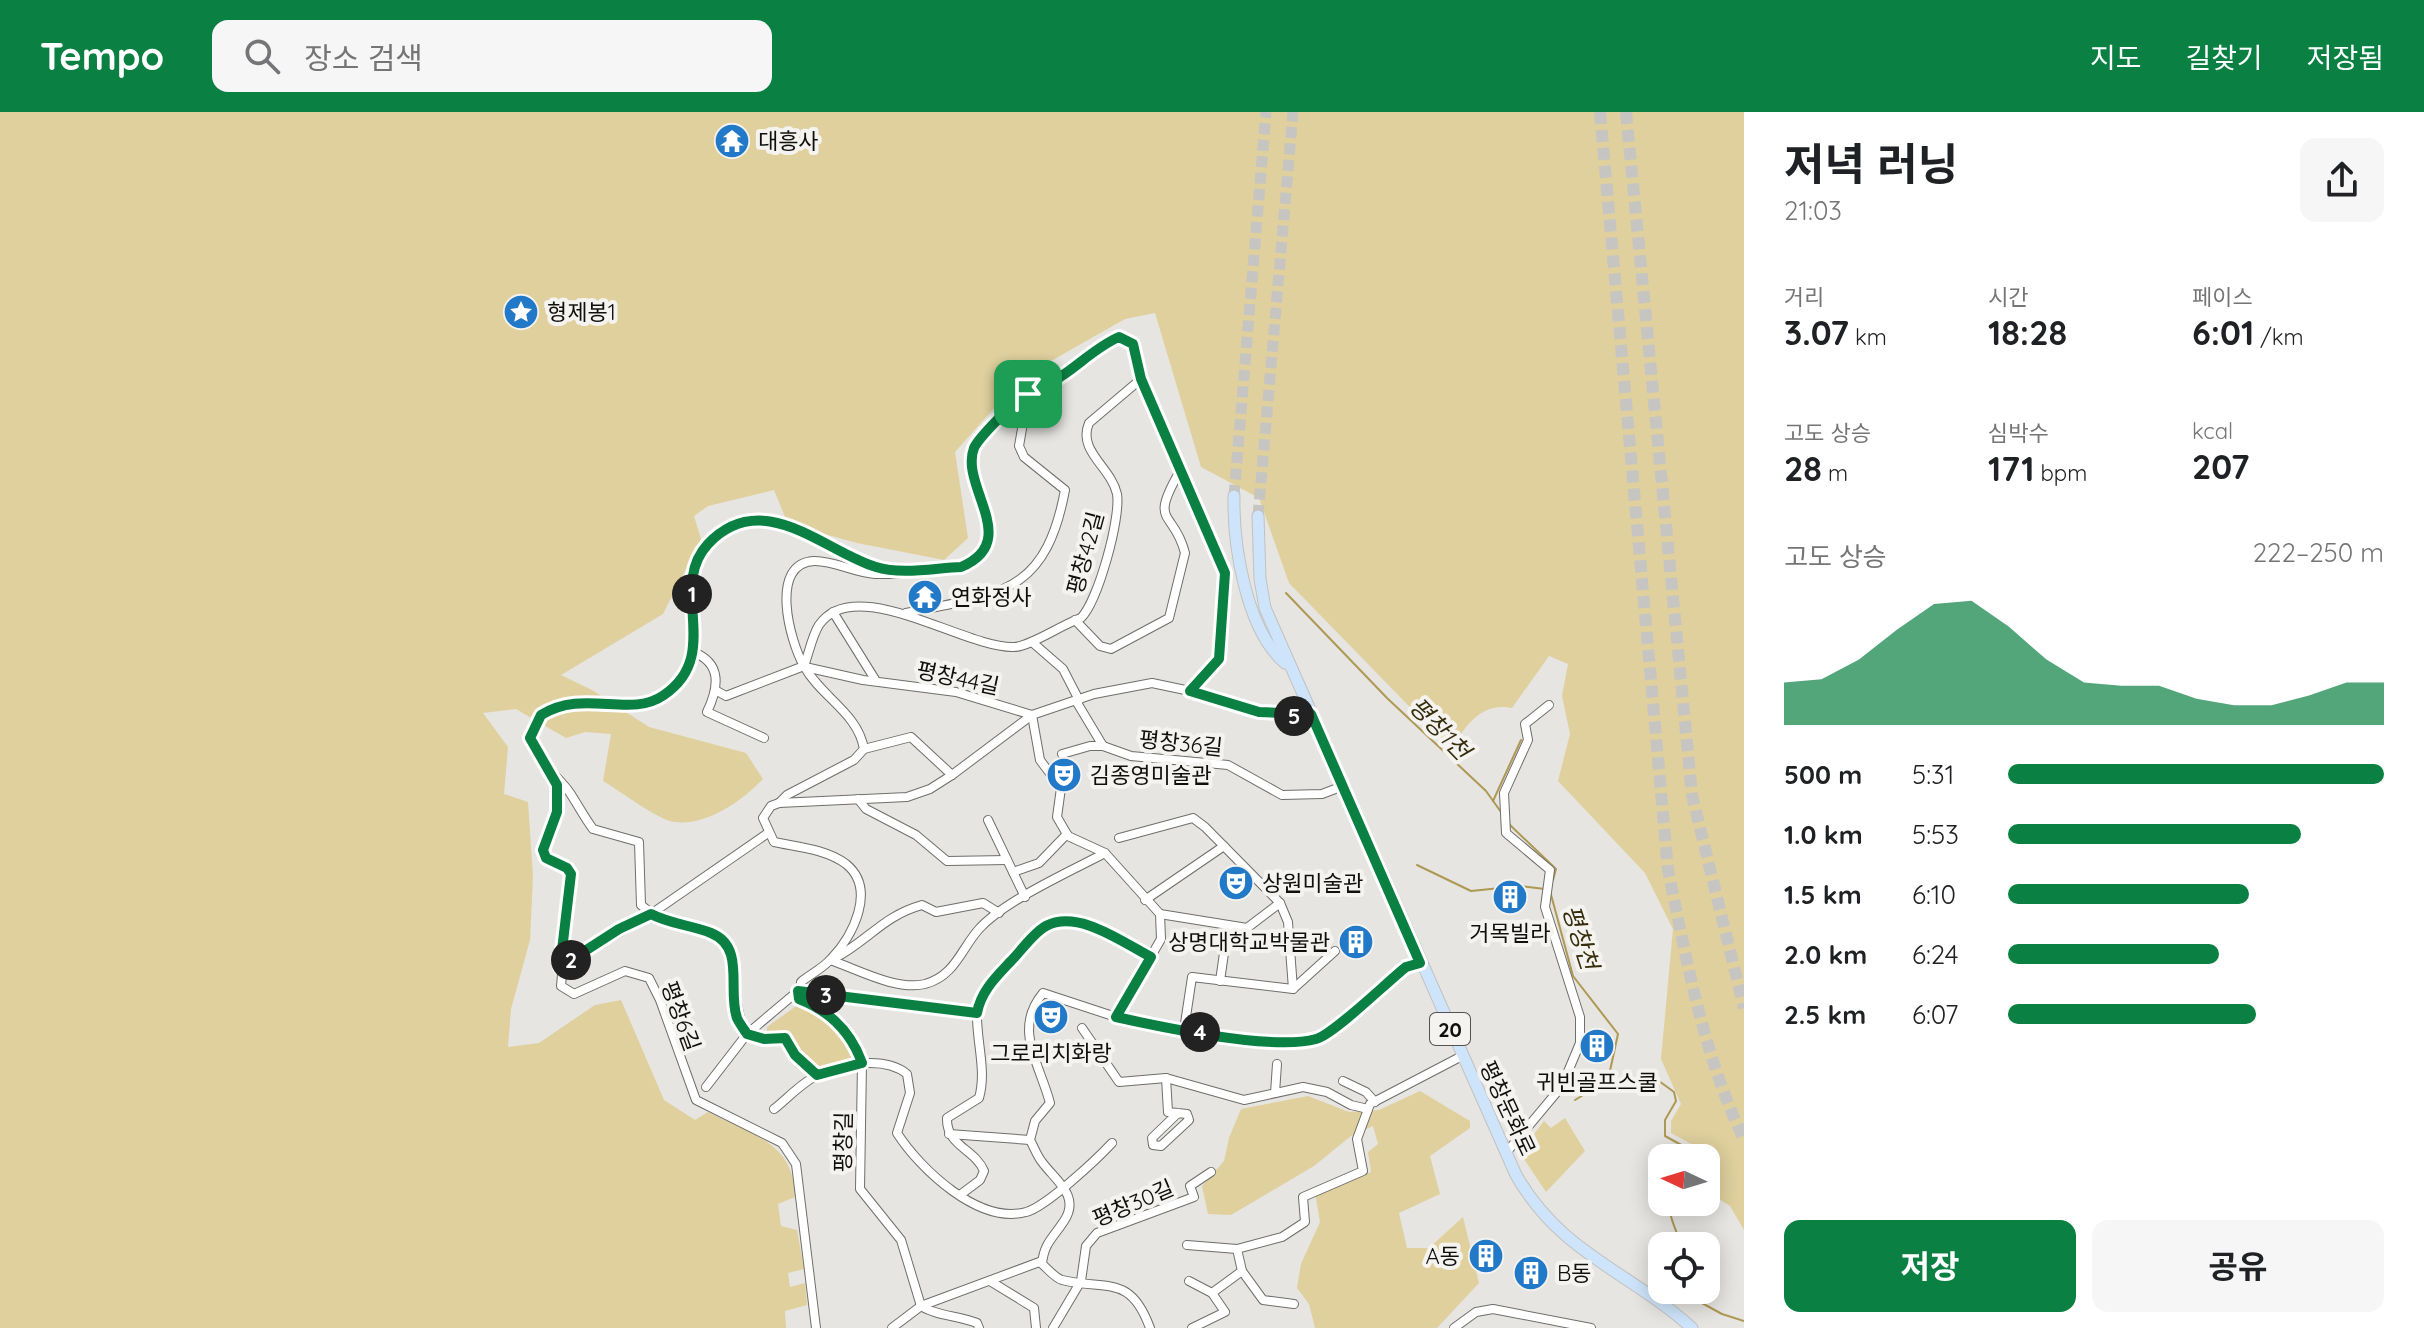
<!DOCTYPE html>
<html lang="ko">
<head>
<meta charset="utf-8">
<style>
  :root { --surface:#fff; --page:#f6f6f6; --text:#202124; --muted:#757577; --accent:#0b8043 }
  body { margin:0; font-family:Quicksand,"Noto Sans KR",sans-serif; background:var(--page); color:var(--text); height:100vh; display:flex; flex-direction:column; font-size:30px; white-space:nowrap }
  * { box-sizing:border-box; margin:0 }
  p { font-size:26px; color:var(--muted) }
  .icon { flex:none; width:44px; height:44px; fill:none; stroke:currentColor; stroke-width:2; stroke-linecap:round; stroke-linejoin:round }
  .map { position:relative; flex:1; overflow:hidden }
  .side { display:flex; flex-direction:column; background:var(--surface); width:680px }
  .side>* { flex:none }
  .needle { width:52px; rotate:274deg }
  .fabs { position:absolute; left:1648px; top:1032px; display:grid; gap:16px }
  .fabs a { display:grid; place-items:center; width:72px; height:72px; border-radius:16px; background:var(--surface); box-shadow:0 4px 20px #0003; font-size:40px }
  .pin { position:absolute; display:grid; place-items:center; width:68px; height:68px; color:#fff; margin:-34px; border-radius:16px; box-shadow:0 4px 12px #0006 }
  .km { position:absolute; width:40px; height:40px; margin:-20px; border-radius:50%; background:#222; color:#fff; font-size:22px; line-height:40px; text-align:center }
  .round { display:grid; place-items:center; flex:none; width:84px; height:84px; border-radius:16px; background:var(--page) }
  .headline { display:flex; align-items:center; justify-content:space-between; height:136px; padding:0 40px }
  h1 { font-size:44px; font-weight:700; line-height:60px }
  .stats { display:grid; grid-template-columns:repeat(3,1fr); gap:12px; height:136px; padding:8px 40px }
  .stats div { display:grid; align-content:center }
  .stats b { font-size:34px; font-weight:700 }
  .stats small { font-size:22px; font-weight:400 }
  .stats p { font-size:22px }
  .chart { height:224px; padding:16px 40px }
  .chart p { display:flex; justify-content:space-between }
  .chart svg { width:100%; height:144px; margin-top:8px; fill:var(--accent); opacity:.7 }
  .primary-button { display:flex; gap:16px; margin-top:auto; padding:16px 40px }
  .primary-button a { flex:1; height:92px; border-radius:16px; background:var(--accent); color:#fff; font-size:32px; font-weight:700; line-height:92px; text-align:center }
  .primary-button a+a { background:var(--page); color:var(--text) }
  ul { padding:0 40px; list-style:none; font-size:26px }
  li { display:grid; grid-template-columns:128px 96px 1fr; align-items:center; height:60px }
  li i { height:20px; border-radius:10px; background:var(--accent) }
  header { display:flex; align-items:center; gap:48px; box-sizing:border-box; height:112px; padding:0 40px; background:var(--accent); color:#fff }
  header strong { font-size:38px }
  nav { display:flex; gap:44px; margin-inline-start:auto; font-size:28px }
  .search { width:560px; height:72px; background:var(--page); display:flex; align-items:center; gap:20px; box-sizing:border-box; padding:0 28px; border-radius:16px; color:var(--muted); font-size:30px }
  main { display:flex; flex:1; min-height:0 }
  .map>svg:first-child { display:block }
  .green { fill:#dfd09d }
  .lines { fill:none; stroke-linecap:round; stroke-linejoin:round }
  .stream { stroke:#ae9954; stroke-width:2 }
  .major-tunnel { stroke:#c6c5c1; stroke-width:11; stroke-dasharray:11 5.5; stroke-linecap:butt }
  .highway-tunnel { stroke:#c6c5c1; stroke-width:12; stroke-dasharray:12 6; stroke-linecap:butt }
  .minor-casing { stroke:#6f6e6b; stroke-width:10 }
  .major-casing { stroke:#c1c1c0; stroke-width:13 }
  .minor { stroke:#fff; stroke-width:8 }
  .major { stroke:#cee4fa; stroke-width:11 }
  .route-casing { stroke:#fff; stroke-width:16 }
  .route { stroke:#0b8043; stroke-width:10 }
  .labels { text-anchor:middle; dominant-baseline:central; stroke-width:8; stroke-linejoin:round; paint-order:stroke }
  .shield { fill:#f4f3ef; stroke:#545352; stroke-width:2 }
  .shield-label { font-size:20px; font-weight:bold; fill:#0f0f0e }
  .poi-label { font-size:22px; fill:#0f0f0e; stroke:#f4f3ef; text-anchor:start }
  .street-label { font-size:22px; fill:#0f0f0e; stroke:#f4f3ef }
  .water-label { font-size:24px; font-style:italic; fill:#372e0e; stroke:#f4f3ef }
</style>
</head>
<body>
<header>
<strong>Tempo</strong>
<div class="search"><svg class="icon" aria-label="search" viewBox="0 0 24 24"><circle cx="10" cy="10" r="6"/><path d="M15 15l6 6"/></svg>장소 검색</div>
<nav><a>지도</a><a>길찾기</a><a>저장됨</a></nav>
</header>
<main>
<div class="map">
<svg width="1744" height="1216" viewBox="0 0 1744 1216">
  <rect width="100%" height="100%" fill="#e6e5e1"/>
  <g class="green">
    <path d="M0 0H1744V1118L1730 1094 1706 1079V1070L1715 1050 1713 1044 1671 1021V1009L1681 992 1661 947 1673 817 1645 761 1558 669 1570 622 1562 584 1568 552 1549 544 1512 596C1484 590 1468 610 1455 631L1439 625 1289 471 1259 386 1201 355 1155 201 1125 207 1021 266 955 340 968 426 944 448 857 431 788 412 774 378 708 394 694 404 701 427 663 502 561 563 592 578 649 615 746 641 763 667C742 689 707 714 674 710 658 708 619 678 603 669L611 622 585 620 566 626 516 597 483 601 508 635 504 682 528 690 533 764 530 828 511 897 508 935 539 931 595 893 621 888 664 988 695 1008 708 1000C751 1023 794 1029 795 1085L778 1092 781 1114 797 1118 804 1157 788 1161 790 1175 805 1171 807 1193 785 1199 786 1216H0Z"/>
    <path d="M799 892C826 902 848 920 858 948L812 956 787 922 767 921V915Z"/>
    <path d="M1420 979 1470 1009V1016L1430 1044 1440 1082 1399 1101 1407 1136H1429L1463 1105 1479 1171 1437 1216H1315L1309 1192 1297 1176 1301 1152 1320 1110 1315 1080 1371 1060 1368 1040 1378 1032 1373 1014 1351 1024 1314 1054 1231 1103 1208 1102 1202 1074 1224 1049 1229 1026 1241 997 1308 984 1349 1000 1379 998Z"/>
    <path d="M1565 1006 1585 1039 1546 1080 1520 1041 1544 1009 1551 1016Z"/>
  </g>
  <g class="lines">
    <g class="stream">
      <path d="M1286 481 1387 586 1486 679 1501 700"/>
      <path d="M1493 689 1521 628"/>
      <path d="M1509 712 1556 757 1553 768"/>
      <path d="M1417 753 1471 779 1520 774 1545 777"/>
      <path d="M1550 779 1573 864 1618 922 1608 968 1575 988"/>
      <path d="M1659 969 1674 980 1676 989 1665 1008V1024L1705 1046"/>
      <path d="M1706 1059 1711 1049 1707 1047"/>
      <path d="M1672 1090C1666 1106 1679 1118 1680 1134"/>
      <path d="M1678 1178 1722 1202 1744 1209"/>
    </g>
    <g class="major-tunnel">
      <path d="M1234 384 1266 0"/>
      <path d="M1258 404 1293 0"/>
    </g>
    <g class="highway-tunnel">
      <path d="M1600 0 1668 758C1687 849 1703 943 1744 1027"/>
      <path d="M1626 0 1692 683 1744 896"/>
    </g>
    <defs>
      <g id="minor">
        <path d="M833 500 876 569"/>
        <path d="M906 501C997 482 1045 485 1065 378L1024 345 1019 334 1028 282"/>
        <path d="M1075 508 1100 534 1111 537 1169 506 1185 441C1174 397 1148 414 1180 359"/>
        <path d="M1032 530 1063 557 1079 588"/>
        <path d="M693 540C722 551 719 575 707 600L764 626"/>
        <path d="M804 554C809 541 812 524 819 513 855 460 965 537 1014 535 1029 535 1063 512 1081 506 1098 489 1121 406 1117 382 1111 355 1077 339 1089 311L1141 267"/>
        <path d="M805 555 863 568 956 580 1032 603 1040 648 1061 676 1057 705 1068 724 1105 741 1160 802 1161 827 1116 905"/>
        <path d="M717 579 726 584 804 554"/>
        <path d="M1076 589 1103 634"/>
        <path d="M864 637 911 625 952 663"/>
        <path d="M1062 642 1090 634H1103L1131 644 1228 653 1282 683 1322 682 1343 674"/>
        <path d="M556 667 559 692 543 738 546 746 567 756 571 762 561 874 574 882 625 859 649 866 660 888 696 988 782 1031 796 1052 816 1216"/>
        <path d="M858 687 866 697 916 723 947 749 1007 748"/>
        <path d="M779 691 787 683 854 648 864 637C858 601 821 585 804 554 790 530 768 450 815 449 835 449 855 461 875 462 903 463 933 456 961 455 1023 430 959 373 974 336 979 325 1014 290 1025 283 1037 275 1051 272 1063 263 1081 251 1098 234 1119 225L1133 232 1141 267 1225 461 1219 547 1190 579"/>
        <path d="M988 708 1025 785"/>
        <path d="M1119 726 1193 706 1205 715 1280 791 1288 810 1293 877"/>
        <path d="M1013 760 1039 751 1067 722"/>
        <path d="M1145 788 1224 734"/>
        <path d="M1160 802 1247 816 1280 791"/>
        <path d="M835 846C869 828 883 804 922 793L936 800 983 791 999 801"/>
        <path d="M830 848C857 857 896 879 925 872 955 864 961 837 979 817 1004 789 1071 759 1105 741"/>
        <path d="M560 855 651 802 768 721"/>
        <path d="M1220 869 1228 813"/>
        <path d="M1082 916 1119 970 1166 966 1244 988 1303 975 1327 980 1351 993 1368 997"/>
        <path d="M1184 918 1192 865 1293 877 1335 839"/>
        <path d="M817 963 795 943 785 926 764 927 747 922C729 892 740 849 726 832 711 814 665 815 641 793L639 730 593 717C584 705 578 693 570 681 559 663 523 641 532 616 551 564 638 614 674 574 685 562 696 541 696 524 697 478 676 434 740 413 801 394 836 455 888 457"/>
        <path d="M1166 966 1168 1000 1187 1002 1189 1008 1161 1034 1153 1033 1152 1026 1178 1001"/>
        <path d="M1343 969 1366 980 1375 990"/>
        <path d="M706 975 747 922 798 879 977 901"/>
        <path d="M1275 981 1277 952"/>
        <path d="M774 997C787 987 802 970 818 963 843 951 885 944 907 962L910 981 897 1021C920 1057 979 1113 1026 1100 1046 1095 1097 1047 1112 1031"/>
        <path d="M949 1022 1030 1028"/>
        <path d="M1506 1041 1562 974 1580 931V905L1545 795 1550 758 1506 721 1504 681 1528 628 1525 612 1549 593"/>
        <path d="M960 1083 980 1068 984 1059C975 1037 946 1034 947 1006L979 986C987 958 976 929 977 900 979 880 997 865 1010 850 1020 839 1031 823 1044 815 1075 794 1122 831 1151 845"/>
        <path d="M1187 1133 1237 1137"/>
        <path d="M1242 1159 1263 1188 1294 1192"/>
        <path d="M990 1169 1034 1196 1036 1216"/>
        <path d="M1189 1169 1212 1181"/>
        <path d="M892 1216 921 1194 1042 1149"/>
        <path d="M979 1216 977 1211C959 1204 934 1203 921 1194L901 1128 860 1077 862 951C851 920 830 899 799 887L801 870C811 862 823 856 831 847 853 824 877 777 846 752 826 737 797 735 774 730L763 706 771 694 779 691 907 685 930 677 952 663 1032 603 1094 582 1152 571 1190 579 1259 600 1311 602"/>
        <path d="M1053 1216 1081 1169 1086 1134 1097 1121 1194 1085 1190 1074 1211 1060"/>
        <path d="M1150 1216C1130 1161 1106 1179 1062 1168 1055 1166 1048 1157 1042 1152 1044 1131 1053 1126 1064 1109 1081 1084 1055 1068 1042 1050 1037 1044 1034 1035 1030 1028L1035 1009 1050 991C1039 950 1013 917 1043 881L1116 905 1168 916 1284 931 1318 927 1406 855 1420 851"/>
        <path d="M1192 1216 1225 1200 1212 1181 1242 1159 1237 1137 1282 1125 1305 1110 1303 1085 1363 1059 1357 1027 1370 992 1462 944"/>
        <path d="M1454 1216 1476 1200 1493 1197 1591 1216"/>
      </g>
      <g id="major">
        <path d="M1234 384C1233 433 1246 518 1285 551"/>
        <path d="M1258 404 1260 467 1265 496 1516 1063C1561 1142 1629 1159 1692 1216"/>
      </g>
    </defs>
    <use href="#minor" class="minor-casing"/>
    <use href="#major" class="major-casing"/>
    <use href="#minor" class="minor"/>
    <use href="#major" class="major"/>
  </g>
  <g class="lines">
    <defs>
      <path id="route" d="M1119 225 1133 232 1141 267 1225 461 1219 547 1190 579 1259 600 1311 602 1420 851 1406 855C1388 869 1333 923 1316 927 1273 939 1161 915 1116 905L1151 845C1122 830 1078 797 1046 814 1033 821 1022 838 1011 849 996 865 981 879 977 901L798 879 799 887C830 899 851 920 862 951L817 963 795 943 785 926 764 927 747 922C744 917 739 911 737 906 727 878 746 835 711 821 691 813 670 812 651 802L619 817 560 855 571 762 567 756 546 746 543 738 557 700V673L530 626 541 603C584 576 630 607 664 583 724 542 667 476 708 432 763 374 825 440 876 455 901 463 935 456 961 455 1023 429 959 374 974 336 979 325 1014 290 1025 283 1037 275 1051 272 1063 263 1081 251 1098 234 1119 225Z"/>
    </defs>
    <use href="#route" class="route-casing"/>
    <use href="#route" class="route"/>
  </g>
  <defs>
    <symbol id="temple-disc" viewBox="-11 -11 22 22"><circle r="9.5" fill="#2179c7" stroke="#f4f3ef"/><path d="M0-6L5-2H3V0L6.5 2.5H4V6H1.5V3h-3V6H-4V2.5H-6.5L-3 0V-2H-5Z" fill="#fff"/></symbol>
    <symbol id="sight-disc" viewBox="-11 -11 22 22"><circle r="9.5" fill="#2179c7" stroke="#f4f3ef"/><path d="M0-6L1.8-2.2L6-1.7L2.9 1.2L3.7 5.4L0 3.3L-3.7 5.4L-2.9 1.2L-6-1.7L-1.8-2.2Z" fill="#fff"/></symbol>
    <symbol id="theatre-disc" viewBox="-11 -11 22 22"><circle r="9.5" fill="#2179c7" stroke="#f4f3ef"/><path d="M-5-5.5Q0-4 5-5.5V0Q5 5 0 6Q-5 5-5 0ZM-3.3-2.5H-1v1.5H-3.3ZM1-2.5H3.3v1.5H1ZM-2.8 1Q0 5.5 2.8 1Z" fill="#fff"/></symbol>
    <symbol id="building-disc" viewBox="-11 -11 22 22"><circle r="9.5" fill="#2179c7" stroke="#f4f3ef"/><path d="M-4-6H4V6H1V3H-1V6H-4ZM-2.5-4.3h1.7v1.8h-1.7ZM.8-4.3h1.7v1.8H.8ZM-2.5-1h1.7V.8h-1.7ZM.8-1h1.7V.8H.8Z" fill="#fff"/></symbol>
  </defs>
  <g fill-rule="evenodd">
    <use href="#temple-disc" x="712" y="9" width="40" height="40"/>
    <use href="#sight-disc" x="501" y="180" width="40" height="40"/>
    <use href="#temple-disc" x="905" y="465" width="40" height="40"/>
    <use href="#theatre-disc" x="1044" y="643" width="40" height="40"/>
    <use href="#theatre-disc" x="1216" y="751" width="40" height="40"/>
    <use href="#building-disc" x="1490" y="765" width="40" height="40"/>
    <use href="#building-disc" x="1336" y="810" width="40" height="40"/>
    <use href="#theatre-disc" x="1031" y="885" width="40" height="40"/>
    <use href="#building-disc" x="1577" y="914" width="40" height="40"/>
    <use href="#building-disc" x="1466" y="1124" width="40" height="40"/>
    <use href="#building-disc" x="1511" y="1141" width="40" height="40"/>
  </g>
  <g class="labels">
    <rect class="shield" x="1430" y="901" width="40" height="32" rx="6"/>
    <g class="shield-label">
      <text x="1450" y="917">20</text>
    </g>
    <g class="poi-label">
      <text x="758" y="29">대흥사</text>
      <text x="547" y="200">형제봉1</text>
      <text x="951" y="485">연화정사</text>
      <text x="1090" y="663">김종영미술관</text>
      <text x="1262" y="771">상원미술관</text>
      <text x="1510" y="821" text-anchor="middle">거목빌라</text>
      <text x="1330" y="830" text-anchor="end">상명대학교박물관</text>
      <text x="1051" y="941" text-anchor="middle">그로리치화랑</text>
      <text x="1597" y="970" text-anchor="middle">귀빈골프스쿨</text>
      <text x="1460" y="1144" text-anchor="end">A동</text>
      <text x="1557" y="1161">B동</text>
    </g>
    <g class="street-label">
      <text transform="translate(1085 441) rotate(-75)">평창42길</text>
      <text transform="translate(958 566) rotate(12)">평창44길</text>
      <text transform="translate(1181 631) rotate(6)">평창36길</text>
      <text transform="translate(681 904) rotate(70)">평창6길</text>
      <text transform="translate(1508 996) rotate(65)">평창문화로</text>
      <text transform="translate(843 1030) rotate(-89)">평창길</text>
      <text transform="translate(1133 1091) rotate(-23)">평창30길</text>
    </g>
    <g class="water-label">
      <text transform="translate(1440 616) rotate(46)">평창1천</text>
      <text transform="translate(1581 825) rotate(72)">평창천</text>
    </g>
  </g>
</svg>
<div class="fabs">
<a><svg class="needle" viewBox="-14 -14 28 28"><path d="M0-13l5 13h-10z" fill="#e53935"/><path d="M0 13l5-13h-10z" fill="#757577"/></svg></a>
<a><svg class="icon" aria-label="locate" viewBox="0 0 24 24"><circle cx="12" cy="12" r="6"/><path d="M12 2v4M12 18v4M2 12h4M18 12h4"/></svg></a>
</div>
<div class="pin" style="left:1028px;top:282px;background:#1e9e55"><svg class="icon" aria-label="arrive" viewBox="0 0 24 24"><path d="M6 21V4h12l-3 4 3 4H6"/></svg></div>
<b class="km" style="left:692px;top:482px">1</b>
<b class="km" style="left:571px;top:848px">2</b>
<b class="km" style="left:826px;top:883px">3</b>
<b class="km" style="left:1200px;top:920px">4</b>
<b class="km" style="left:1294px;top:604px">5</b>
</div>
<section class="side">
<div class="headline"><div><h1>저녁 러닝</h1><p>21:03</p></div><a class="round"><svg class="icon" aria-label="share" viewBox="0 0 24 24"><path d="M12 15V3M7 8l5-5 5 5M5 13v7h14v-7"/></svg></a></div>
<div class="stats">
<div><p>거리</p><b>3.07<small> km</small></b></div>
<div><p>시간</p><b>18:28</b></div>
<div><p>페이스</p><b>6:01<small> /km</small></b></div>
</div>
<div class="stats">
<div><p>고도 상승</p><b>28<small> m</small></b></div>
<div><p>심박수</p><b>171<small> bpm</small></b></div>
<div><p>kcal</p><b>207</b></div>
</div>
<div class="chart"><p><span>고도 상승</span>222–250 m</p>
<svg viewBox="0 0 160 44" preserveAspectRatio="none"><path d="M0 44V31L10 30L20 24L30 15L40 7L50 6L60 14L70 24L80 31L90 32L100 32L110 36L120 38L130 38L140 35L150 31L160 31V44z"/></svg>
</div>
<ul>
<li><b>500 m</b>5:31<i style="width:100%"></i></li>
<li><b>1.0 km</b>5:53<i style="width:78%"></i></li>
<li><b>1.5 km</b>6:10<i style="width:64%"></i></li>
<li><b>2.0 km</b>6:24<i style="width:56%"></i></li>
<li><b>2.5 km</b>6:07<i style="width:66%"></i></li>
</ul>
<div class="primary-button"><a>저장</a><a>공유</a></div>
</section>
</main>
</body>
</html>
